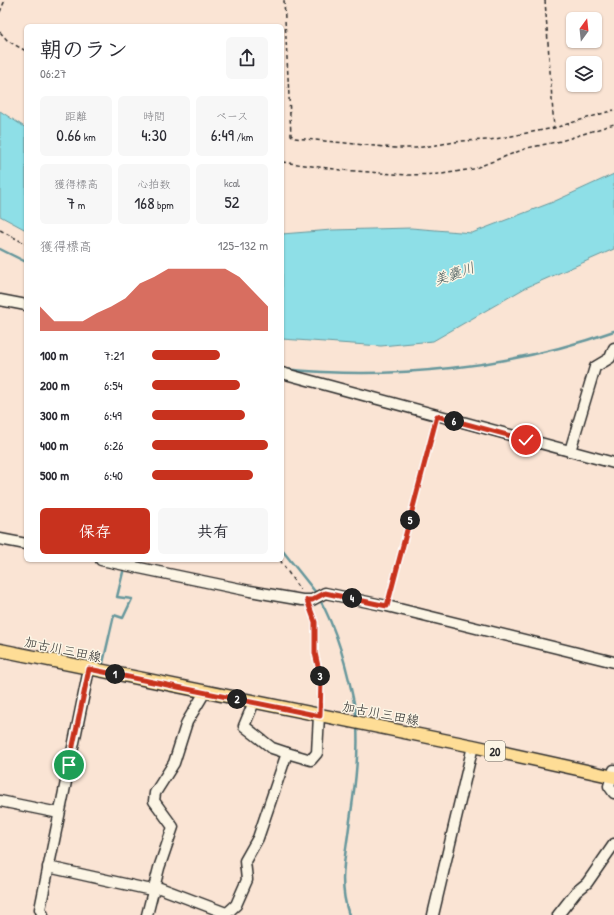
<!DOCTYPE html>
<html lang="ja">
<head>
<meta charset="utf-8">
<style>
  :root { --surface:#fff; --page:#f7f7f7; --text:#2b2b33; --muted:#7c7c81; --accent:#c8321e }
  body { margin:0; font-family:"Patrick Hand","Klee One",sans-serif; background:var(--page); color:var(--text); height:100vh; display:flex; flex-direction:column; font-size:15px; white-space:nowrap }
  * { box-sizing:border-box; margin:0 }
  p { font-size:13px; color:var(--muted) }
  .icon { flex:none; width:22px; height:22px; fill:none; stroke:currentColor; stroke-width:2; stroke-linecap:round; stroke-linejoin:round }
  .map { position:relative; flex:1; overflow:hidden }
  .side { position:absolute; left:24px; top:24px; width:260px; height:538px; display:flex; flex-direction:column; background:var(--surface); border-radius:6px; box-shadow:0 1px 3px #0004 }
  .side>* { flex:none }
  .needle { width:26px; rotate:15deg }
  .fabs { position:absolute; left:566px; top:12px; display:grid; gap:8px }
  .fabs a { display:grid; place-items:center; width:36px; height:36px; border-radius:6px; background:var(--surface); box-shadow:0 1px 3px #0004; font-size:20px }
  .pin { position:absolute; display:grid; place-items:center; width:34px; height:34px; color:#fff; margin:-17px; border:2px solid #fff; border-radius:50%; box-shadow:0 1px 4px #0007 }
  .km { position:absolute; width:20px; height:20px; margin:-10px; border-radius:50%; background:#222; color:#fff; font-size:11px; line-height:20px; text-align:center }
  .round { display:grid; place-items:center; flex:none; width:42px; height:42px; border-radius:6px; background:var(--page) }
  .summary { display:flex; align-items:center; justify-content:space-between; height:68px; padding:0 16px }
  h1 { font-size:22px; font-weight:600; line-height:30px }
  .metrics { display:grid; grid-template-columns:repeat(3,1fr); gap:6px; height:68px; padding:4px 16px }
  .metrics div { display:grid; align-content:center; border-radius:6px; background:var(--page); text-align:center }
  .metrics b { font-size:17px; font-weight:600 }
  .metrics small { font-size:11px; font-weight:400 }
  .metrics p { font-size:11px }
  .chart { height:112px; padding:8px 16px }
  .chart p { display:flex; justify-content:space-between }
  .chart svg { width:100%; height:72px; margin-top:4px; fill:var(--accent); opacity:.7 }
  .cta { display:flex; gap:8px; margin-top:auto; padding:8px 16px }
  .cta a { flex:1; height:46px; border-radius:6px; background:var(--accent); color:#fff; font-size:16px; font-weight:600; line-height:46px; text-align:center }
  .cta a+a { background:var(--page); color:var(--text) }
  ul { padding:0 16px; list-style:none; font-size:13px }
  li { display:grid; grid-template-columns:64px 48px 1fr; align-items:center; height:30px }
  li i { height:10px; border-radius:5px; background:var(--accent) }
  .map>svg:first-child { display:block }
  .water { fill:#8edfe7; stroke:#66979c }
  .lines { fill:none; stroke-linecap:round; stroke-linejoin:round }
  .stream { stroke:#66979c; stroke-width:2.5 }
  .minor-casing { stroke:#2b2b2b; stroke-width:13 }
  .major-casing { stroke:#2b2b2b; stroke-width:15 }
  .path { stroke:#2b2b2b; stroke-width:1.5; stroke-dasharray:4 3; stroke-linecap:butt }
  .minor { stroke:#fcf5e5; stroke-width:10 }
  .major { stroke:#fedd96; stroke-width:12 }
  .route-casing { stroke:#fff; stroke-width:8 }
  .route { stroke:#c8321e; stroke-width:5 }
  .labels { text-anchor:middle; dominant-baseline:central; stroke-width:3; stroke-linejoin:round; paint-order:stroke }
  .shield { fill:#fcf5e5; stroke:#6a6863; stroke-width:1 }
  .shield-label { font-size:12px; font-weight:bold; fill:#2b2b2b }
  .street-label { font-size:13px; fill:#2b2b2b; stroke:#fcf5e5 }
  .water-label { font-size:14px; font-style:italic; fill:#44585a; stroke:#fcf5e5 }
</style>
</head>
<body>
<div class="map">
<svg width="614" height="915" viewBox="0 0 614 915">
  <rect width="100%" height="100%" fill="#fae4d4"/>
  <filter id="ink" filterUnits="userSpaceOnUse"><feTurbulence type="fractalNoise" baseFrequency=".025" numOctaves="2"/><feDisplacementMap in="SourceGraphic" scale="8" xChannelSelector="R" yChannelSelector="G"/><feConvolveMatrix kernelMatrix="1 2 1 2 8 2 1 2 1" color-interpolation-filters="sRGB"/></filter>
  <g filter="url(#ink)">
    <g class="water">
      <path d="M0 111 26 128V230L0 216Z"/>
      <path d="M614 174V249L525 288 433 341 381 346 282 339V234L332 230 411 228 472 233 553 202Z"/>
    </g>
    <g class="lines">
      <g class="stream">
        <path d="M0 249 26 262"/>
        <path d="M283 369C392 380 511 368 614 331"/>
        <path d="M282 550 317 594"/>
        <path d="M319 598C339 633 350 679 357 719"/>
        <path d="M103 663 114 615 123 618 132 599 117 597 124 568"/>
        <path d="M349 915C338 883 345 859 349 827 354 793 359 760 357 726"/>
      </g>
      <defs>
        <g id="minor">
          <path d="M0 300 26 305"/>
          <path d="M282 373 614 463"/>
          <path d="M570 451 595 367 610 358 614 348"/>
          <path d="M0 539 26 544"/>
          <path d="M101 560 250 591 302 600H312L325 593 387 606 614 662"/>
          <path d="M254 702 244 726 272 748 287 753"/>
          <path d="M614 770 609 786 614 793"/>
          <path d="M0 801 59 813"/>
          <path d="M48 867 147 889 160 888 226 913"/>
          <path d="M43 915 40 909 89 669"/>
          <path d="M147 915 159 868 173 827 154 801 155 793 174 763 187 722 205 692"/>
          <path d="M225 915 236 905 247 880 245 861 258 838 287 753 311 760 317 753 319 715"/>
          <path d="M433 915 473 746"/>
          <path d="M558 915 576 892 587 883 614 844"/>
        </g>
        <path id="major" d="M0 650 473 746 614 777"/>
      </defs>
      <use href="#minor" class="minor-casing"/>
      <use href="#major" class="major-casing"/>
      <g class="path">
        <path d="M284 0 291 135 295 138 395 148H416L462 141 490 140 554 128 614 110"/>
        <path d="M545 0 554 128"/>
        <path d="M0 12 5 0"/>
        <path d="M0 32 8 41 26 51"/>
        <path d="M282 162 342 170 407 175 442 174 473 169 527 148 561 141 614 124"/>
        <path d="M0 230 26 244"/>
        <path d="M280 560 300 590"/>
        <path d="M389 598 435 424"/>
        <path d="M311 609C315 624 314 637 315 652 316 671 323 684 321 704"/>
      </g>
      <use href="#minor" class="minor"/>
      <use href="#major" class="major"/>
    </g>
  </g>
  <g class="lines" filter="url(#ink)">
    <defs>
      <path id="route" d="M69 765 89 669 320 716 321 679 315 653V622L307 600H312L325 593 387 606 437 416 526 440"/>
    </defs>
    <use href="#route" class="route-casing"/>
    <use href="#route" class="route"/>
  </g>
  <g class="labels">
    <rect class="shield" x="485" y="741" width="20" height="20" rx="3"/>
    <g class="shield-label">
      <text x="495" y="751">20</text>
    </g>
    <g class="street-label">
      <text transform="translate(63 649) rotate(12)">加古川三田線</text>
      <text transform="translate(381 713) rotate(11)">加古川三田線</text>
    </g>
    <g class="water-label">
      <text transform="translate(454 273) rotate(-19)">美嚢川</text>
    </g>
  </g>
</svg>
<div class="fabs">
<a><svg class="needle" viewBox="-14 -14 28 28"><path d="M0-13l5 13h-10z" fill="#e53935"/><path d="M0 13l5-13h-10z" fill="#7c7c81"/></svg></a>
<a><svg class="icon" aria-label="layers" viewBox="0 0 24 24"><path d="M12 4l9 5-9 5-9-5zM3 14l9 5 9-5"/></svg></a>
</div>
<div class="pin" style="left:69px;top:765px;background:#1e9e55"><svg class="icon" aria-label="arrive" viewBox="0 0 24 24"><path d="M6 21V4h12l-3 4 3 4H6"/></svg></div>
<div class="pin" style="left:526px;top:440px;background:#d93025"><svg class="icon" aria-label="check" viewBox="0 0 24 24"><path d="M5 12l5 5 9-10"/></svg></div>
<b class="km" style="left:115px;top:674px">1</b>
<b class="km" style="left:237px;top:699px">2</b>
<b class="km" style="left:320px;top:676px">3</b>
<b class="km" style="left:352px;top:598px">4</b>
<b class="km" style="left:410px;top:520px">5</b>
<b class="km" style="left:454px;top:421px">6</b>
<section class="side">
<div class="summary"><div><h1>朝のラン</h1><p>06:27</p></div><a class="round"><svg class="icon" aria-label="share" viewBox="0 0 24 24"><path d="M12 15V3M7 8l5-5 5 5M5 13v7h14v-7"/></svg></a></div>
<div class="metrics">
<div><p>距離</p><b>0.66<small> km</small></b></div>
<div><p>時間</p><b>4:30</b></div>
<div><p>ペース</p><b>6:49<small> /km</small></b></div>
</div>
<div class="metrics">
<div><p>獲得標高</p><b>7<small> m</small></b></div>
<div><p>心拍数</p><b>168<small> bpm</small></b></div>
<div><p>kcal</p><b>52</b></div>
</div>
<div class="chart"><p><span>獲得標高</span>125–132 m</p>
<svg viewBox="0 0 160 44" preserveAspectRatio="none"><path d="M0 44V29L10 38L20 38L30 38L40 33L50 29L60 24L70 15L80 11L90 6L100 6L110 6L120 6L130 6L140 11L150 20L160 29V44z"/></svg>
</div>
<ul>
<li><b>100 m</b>7:21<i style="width:59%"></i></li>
<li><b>200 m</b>6:54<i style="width:76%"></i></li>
<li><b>300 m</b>6:49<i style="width:80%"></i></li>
<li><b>400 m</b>6:26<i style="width:100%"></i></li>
<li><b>500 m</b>6:40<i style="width:87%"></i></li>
</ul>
<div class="cta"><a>保存</a><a>共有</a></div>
</section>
</div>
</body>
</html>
